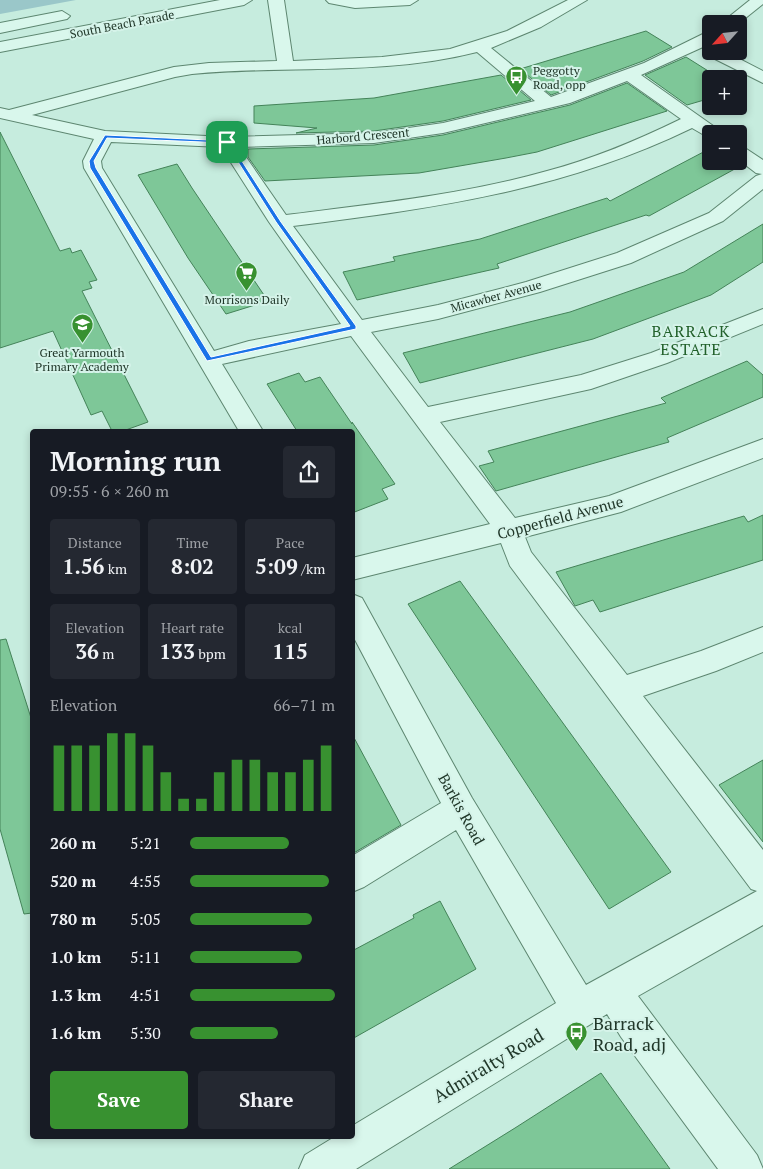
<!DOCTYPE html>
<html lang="en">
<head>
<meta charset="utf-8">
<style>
  :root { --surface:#171b24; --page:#242831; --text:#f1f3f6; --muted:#9ea1a6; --accent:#389130 }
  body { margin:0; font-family:"PT Serif",serif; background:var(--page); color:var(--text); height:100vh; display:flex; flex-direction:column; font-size:19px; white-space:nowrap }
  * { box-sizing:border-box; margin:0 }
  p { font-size:16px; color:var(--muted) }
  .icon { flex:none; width:28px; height:28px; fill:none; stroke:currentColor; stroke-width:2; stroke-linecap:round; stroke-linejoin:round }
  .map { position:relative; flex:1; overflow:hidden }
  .details { position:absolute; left:30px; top:429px; width:325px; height:710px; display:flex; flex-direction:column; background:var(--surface); border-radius:5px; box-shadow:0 2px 8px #0003 }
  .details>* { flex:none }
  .needle { width:32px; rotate:243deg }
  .buttons { position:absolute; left:702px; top:15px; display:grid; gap:10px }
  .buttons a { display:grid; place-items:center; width:45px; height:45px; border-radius:5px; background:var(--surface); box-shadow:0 2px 8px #0003; font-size:25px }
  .pin { position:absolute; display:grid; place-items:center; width:42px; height:42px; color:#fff; margin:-21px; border-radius:10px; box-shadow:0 2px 8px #0006 }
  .round { display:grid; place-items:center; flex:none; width:52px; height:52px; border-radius:5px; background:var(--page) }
  .summary { display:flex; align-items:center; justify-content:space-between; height:85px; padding:0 20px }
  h1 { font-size:28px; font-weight:600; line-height:38px }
  .figures { display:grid; grid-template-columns:repeat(3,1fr); gap:8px; height:85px; padding:5px 20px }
  .figures div { display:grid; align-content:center; border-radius:5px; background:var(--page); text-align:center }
  .figures b { font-size:21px; font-weight:600 }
  .figures small { font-size:14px; font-weight:400 }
  .figures p { font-size:14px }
  .chart { height:140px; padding:10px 20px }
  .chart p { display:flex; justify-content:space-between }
  .chart svg { width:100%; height:90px; margin-top:5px; stroke:var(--accent); stroke-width:6 }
  .primary-button { display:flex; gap:10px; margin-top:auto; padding:10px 20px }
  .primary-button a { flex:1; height:58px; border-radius:5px; background:var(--accent); color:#fff; font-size:20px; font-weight:600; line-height:58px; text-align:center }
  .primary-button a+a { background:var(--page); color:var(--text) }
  ul { padding:0 20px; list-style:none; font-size:16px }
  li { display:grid; grid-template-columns:80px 60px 1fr; align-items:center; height:38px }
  li i { height:12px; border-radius:6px; background:var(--accent) }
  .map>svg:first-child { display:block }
  .green { fill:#9ac7c9 }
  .building { fill:#7ec798; stroke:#448359 }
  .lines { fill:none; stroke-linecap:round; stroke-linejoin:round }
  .minor-casing { stroke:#5d8670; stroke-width:2 }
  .minor { fill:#d9f7ec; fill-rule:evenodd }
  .route { fill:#1a73e8; stroke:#fff; fill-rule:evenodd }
  .labels { text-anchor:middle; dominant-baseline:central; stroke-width:4; stroke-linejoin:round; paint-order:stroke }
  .far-street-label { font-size:12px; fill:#203729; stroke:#d5f3e9 }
  .far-poi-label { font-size:12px; fill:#203729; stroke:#d5f3e9 }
  .street-label { font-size:15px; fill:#203729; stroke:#d5f3e9 }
  .neighbourhood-label { font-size:16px; letter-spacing:1px; fill:#22612b; stroke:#d5f3e9 }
  .near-poi-label { font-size:18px; fill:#203729; stroke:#d5f3e9; text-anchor:start }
  .near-street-label { font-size:18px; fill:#203729; stroke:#d5f3e9 }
</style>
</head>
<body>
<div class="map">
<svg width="763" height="1169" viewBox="0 0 763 1169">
  <rect width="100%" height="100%" fill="#c6ecde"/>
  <path class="green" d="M0 0H76L0 14Z"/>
  <g class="building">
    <path d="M646 31 672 47 643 61 551 95 520 69Z"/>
    <path d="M686 57 721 79H711V98L687 105 645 75Z"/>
    <path d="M501 75 531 100 443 121 374 131 296 133 317 128 254 123V106L374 98Z"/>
    <path d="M627 83 667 111 537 152 506 158 419 173 265 181 248 157V149L374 145 443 135 570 105Z"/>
    <path d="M0 132 60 251 70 248 72 253 81 250 97 280 89 282 92 288 82 291 148 422 123 431H112L102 411 91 415 53 331 0 348Z"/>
    <path d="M711 148V161H738L742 165 649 216 646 215 497 264 499 268 357 300 343 272 395 261 393 257 480 239 607 198 610 201Z"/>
    <path d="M177 164 192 188 268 301 226 314 188 258 138 175Z"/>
    <path d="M763 224V262L711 295 593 339 420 383 403 353 570 312 684 272Z"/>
    <path d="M747 361 763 375V397L667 438 669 442 496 491 479 466 494 462 488 451 666 403 661 398Z"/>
    <path d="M299 373 305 382 320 377 352 424V422L395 484 382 489 388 499 352 513V431H297L267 384Z"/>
    <path d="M763 515V560L600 612 593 600 575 606 556 572 744 516 748 522Z"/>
    <path d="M460 581 671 872 609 909 408 604Z"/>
    <path d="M6 639 32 721V913L24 914 0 829V640Z"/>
    <path d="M352 734 401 825 352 854Z"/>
    <path d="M763 760V842L719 785Z"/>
    <path d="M440 901 476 969 352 1039V951L414 918 413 915Z"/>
    <path d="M601 1073 670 1169H449L515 1128Z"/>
  </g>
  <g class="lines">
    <defs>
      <g id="minor">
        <path d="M220 0H252L244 5 0 52V42Z"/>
        <path d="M268 0H284L293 61 382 57 450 49 507 31 568 0H587L541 27 491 48 551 97 644 63 711 30V42L703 47 641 75 719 130 722 134H711V139L692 128C562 191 435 208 293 226L362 320 438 305 526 282 617 253 709 213 756 176 762 174 756 173 739 160V147L745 148 763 160V189L723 221 631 263 540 292 438 319 371 332 428 407 581 375 651 353 763 309V324L667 363 591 389 440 422 515 518 609 496 763 439V458L621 512 525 537 531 552 627 675 701 651 763 627V652L716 671 643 696 763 850V925L638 996 757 1155 763 1169H718L621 1037 607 1014 356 1169H299L305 1155 336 1136H352V1126L556 1003 456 830 364 887 352 892V856L441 803 352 634V594L362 598 472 798 586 985 757 891 751 889 510 566 501 543 352 580V558L490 524 351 336 222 364 263 431H239L84 168 83 161 94 139 0 118V108L9 110 174 67 209 63 277 61ZM477 52 535 101 443 123 374 133 227 137 105 131 32 115 175 77 192 74C287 65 383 76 477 52ZM627 81 681 119C638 140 593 159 547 171 462 195 373 204 286 215L239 147 374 143 443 133 570 103ZM111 142 221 147 269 222 341 324 249 341 214 351 102 168 101 161Z"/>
        <path d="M326 0H418L410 5 355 8 329 3Z"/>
        <path d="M750 0H763V4L738 24H720Z"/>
        <path d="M62 11 70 16 67 19 0 33V23Z"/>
        <path d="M711 46V51H724L763 71V83L705 54 703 51 705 48Z"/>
      </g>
    </defs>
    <use href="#minor" class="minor-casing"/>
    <use href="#minor" class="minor"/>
  </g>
  <path class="route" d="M105 135 229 141 281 222 356 326V329L207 361 90 168 89 161ZM107 138 226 143 276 222 350 326 211 357 96 168 94 161Z"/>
  <defs>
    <symbol id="bus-pin" viewBox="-11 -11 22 30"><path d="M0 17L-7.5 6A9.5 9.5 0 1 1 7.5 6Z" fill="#389130" stroke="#d5f3e9"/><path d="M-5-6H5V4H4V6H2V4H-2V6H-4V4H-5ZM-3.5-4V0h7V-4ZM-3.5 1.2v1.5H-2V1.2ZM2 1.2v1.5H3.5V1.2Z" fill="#fff"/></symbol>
    <symbol id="supermarket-pin" viewBox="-11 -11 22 30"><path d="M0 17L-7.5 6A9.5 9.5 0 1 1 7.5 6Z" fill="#389130" stroke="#d5f3e9"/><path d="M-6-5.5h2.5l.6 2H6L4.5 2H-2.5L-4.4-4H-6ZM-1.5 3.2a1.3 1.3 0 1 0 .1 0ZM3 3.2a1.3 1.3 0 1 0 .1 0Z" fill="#fff"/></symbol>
    <symbol id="school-pin" viewBox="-11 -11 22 30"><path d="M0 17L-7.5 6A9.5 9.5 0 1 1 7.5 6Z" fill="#389130" stroke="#d5f3e9"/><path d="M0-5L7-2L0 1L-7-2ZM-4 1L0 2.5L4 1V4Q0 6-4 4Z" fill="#fff"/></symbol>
  </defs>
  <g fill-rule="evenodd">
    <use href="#bus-pin" x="504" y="64" width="25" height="34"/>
    <use href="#supermarket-pin" x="234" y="260" width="25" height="34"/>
    <use href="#school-pin" x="70" y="312" width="25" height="34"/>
    <use href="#bus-pin" x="564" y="1020" width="25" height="34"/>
  </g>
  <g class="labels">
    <g class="far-street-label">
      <text transform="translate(122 24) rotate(-11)">South Beach Parade</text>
      <text transform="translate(363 136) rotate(-5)">Harbord Crescent</text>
      <text transform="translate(496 296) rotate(-15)">Micawber Avenue</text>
    </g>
    <g class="far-poi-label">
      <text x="533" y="70" text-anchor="start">Peggotty<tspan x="533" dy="14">Road, opp</tspan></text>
      <text x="247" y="299">Morrisons Daily</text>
      <text x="82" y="352">Great Yarmouth<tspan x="82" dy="14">Primary Academy</tspan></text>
    </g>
    <g class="street-label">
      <text transform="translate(560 517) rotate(-15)">Copperfield Avenue</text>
      <text transform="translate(462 809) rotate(61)">Barkis Road</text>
    </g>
    <g class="neighbourhood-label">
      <text x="691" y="331">BARRACK<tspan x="691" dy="18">ESTATE</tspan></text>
    </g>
    <g class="near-poi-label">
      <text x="593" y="1023">Barrack<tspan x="593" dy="21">Road, adj</tspan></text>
    </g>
    <g class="near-street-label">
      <text transform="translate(488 1065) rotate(-31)">Admiralty Road</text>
    </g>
  </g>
</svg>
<div class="buttons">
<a><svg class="needle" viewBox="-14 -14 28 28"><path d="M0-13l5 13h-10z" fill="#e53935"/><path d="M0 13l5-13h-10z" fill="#9ea1a6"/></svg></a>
<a>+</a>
<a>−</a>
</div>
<div class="pin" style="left:227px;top:142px;background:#1e9e55"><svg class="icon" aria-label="arrive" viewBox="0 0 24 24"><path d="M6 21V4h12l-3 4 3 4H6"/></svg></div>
<section class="details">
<div class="summary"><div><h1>Morning run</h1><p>09:55 · 6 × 260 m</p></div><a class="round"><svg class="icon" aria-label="share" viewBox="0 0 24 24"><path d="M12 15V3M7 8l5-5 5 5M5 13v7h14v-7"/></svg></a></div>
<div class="figures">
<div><p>Distance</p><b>1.56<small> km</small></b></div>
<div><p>Time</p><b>8:02</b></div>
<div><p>Pace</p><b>5:09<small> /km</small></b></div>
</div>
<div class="figures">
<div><p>Elevation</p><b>36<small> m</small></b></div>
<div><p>Heart rate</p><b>133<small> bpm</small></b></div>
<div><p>kcal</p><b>115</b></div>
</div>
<div class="chart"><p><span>Elevation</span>66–71 m</p>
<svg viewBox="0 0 160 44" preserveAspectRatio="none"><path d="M5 44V12M15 44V12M25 44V12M35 44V6M45 44V6M55 44V12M65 44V25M75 44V38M85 44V38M95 44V25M105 44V19M115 44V19M125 44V25M135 44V25M145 44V19M155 44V12"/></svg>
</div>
<ul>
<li><b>260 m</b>5:21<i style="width:68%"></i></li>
<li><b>520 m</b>4:55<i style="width:96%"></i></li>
<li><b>780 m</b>5:05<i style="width:84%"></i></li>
<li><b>1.0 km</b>5:11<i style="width:77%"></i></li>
<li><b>1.3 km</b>4:51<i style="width:100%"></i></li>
<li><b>1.6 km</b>5:30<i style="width:61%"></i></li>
</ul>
<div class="primary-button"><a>Save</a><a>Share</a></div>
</section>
</div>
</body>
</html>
